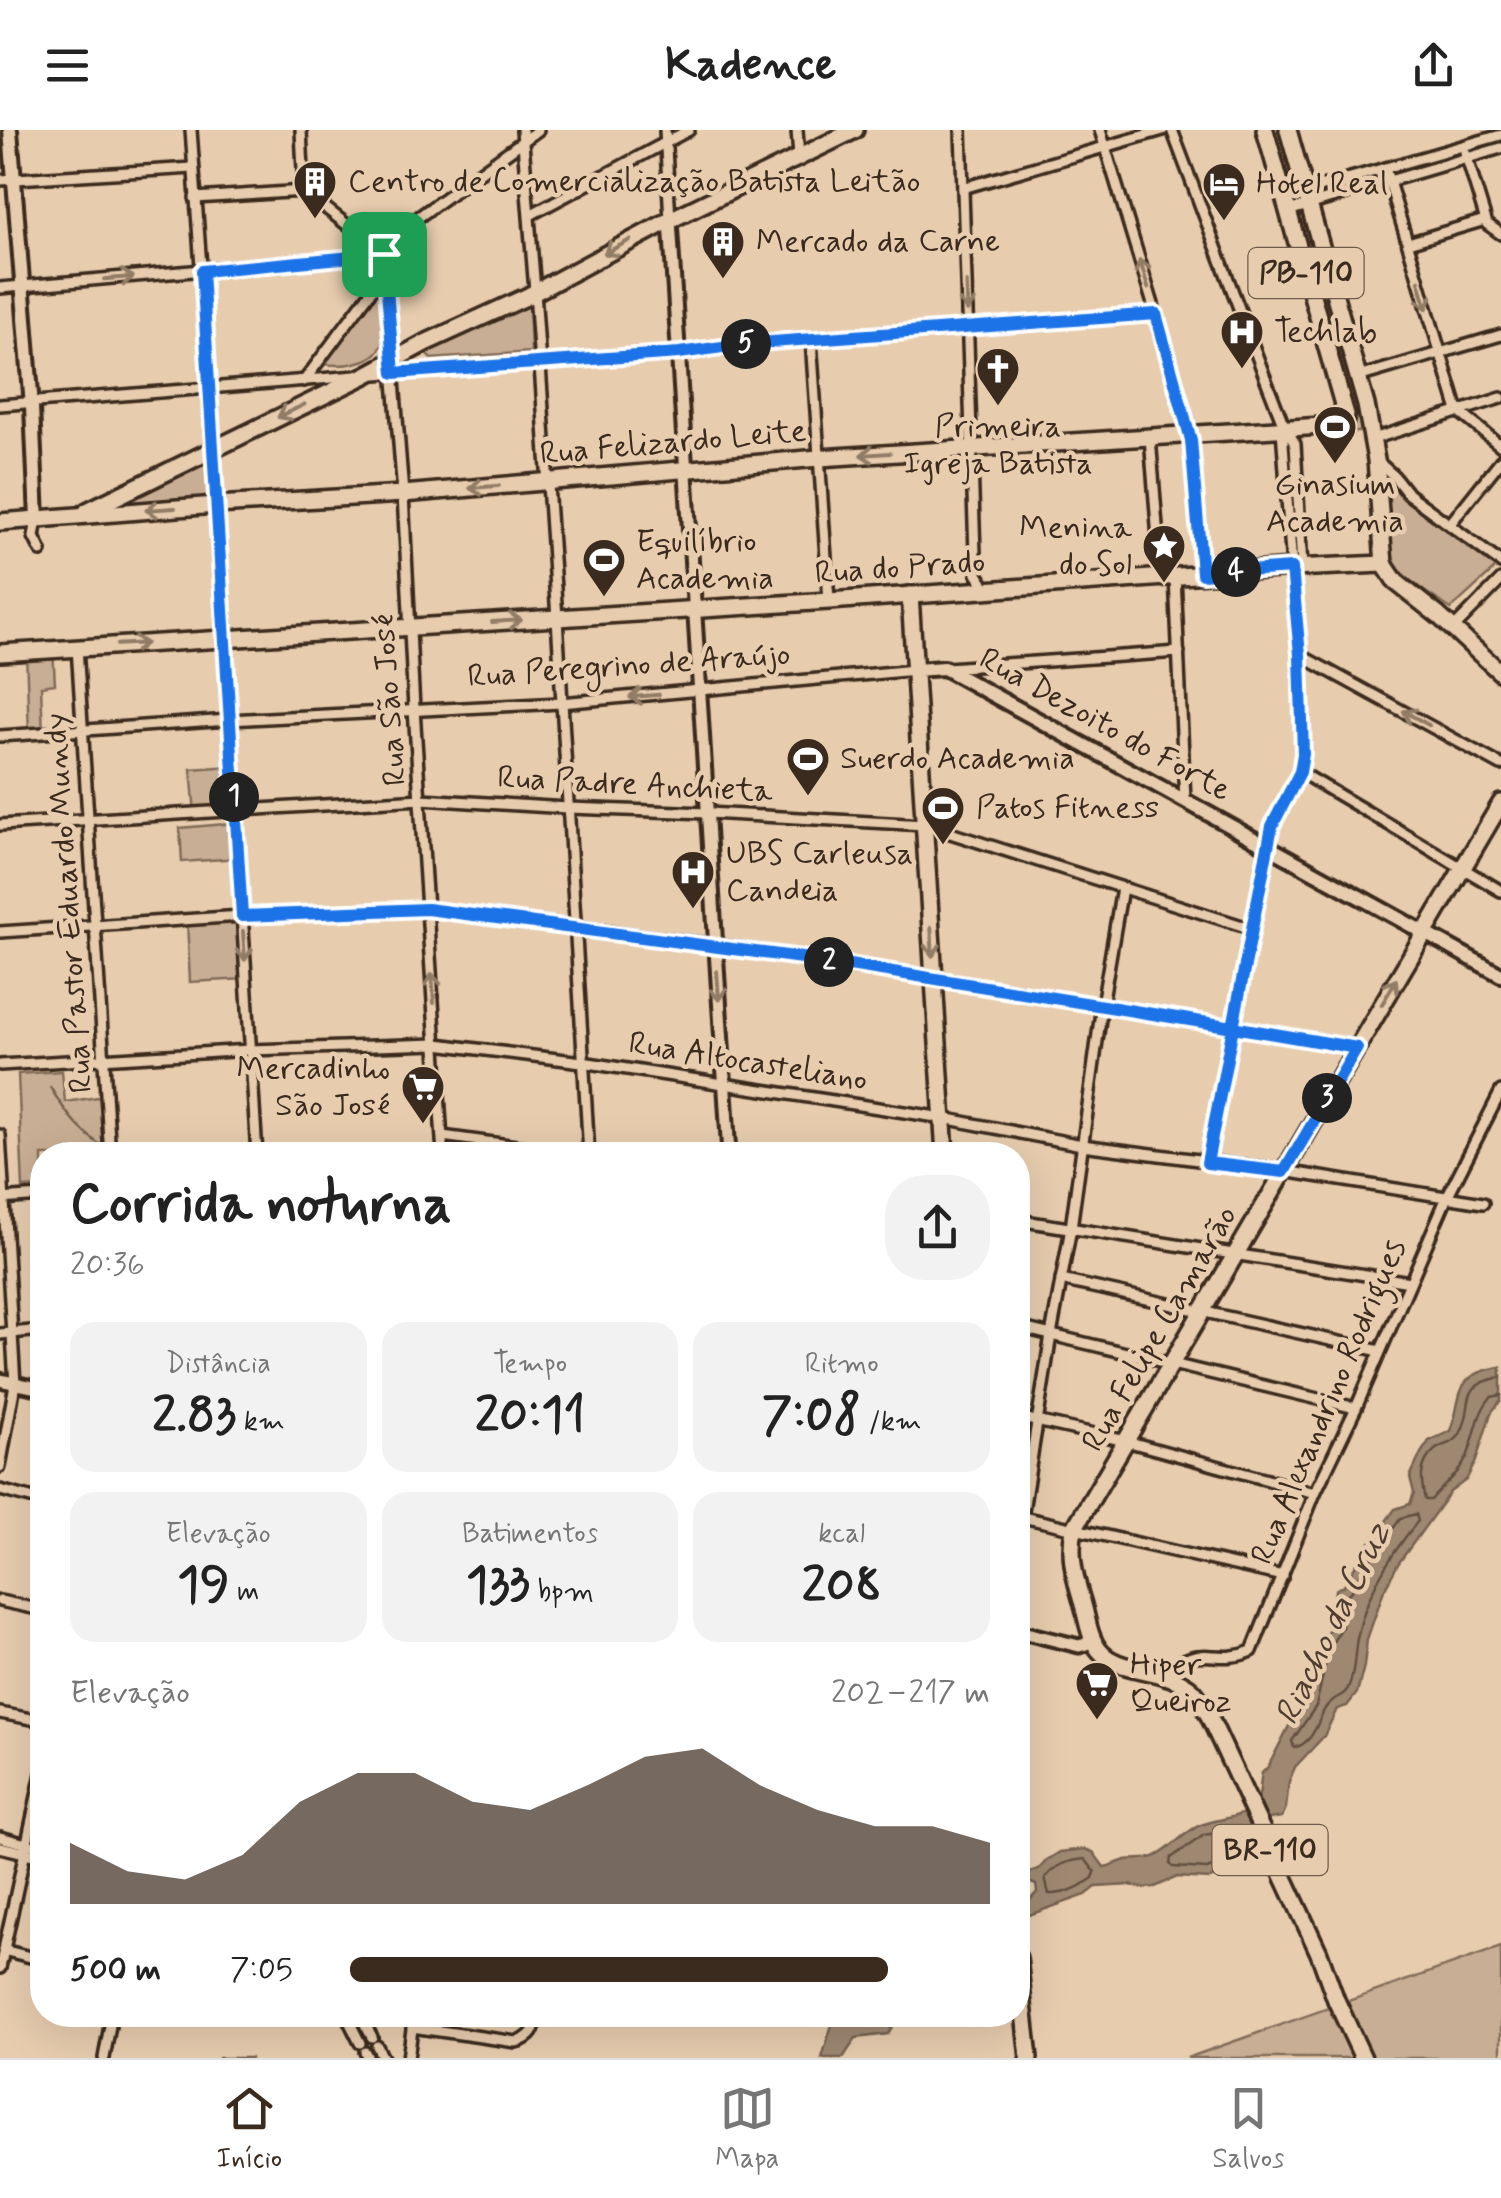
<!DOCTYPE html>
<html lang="pt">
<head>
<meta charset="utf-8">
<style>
  :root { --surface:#fff; --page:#f2f2f2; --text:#222; --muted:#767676; --line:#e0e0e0; --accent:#3b2a1e }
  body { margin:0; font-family:Mynerve,sans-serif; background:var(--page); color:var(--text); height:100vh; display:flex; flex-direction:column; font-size:38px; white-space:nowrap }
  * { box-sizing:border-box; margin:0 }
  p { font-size:32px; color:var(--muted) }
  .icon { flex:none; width:55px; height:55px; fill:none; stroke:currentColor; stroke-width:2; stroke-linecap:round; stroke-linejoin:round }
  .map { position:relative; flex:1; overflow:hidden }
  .side { position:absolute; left:30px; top:1012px; width:1000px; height:885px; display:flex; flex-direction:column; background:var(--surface); border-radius:40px; box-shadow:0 10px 40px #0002 }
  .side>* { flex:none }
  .pin { position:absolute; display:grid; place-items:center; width:85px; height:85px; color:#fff; margin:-42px; border-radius:20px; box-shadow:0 5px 15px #0006 }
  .km { position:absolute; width:50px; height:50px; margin:-25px; border-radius:50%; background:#222; color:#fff; font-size:28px; line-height:50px; text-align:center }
  .round { display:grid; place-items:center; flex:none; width:105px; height:105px; border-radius:40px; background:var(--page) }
  .overview { display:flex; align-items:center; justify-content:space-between; height:170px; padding:0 40px }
  h1 { font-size:55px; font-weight:700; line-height:75px }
  .metrics { display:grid; grid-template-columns:repeat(3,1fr); gap:15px; height:170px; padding:10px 40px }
  .metrics div { display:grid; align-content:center; border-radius:25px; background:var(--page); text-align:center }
  .metrics b { font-size:50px; font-weight:700 }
  .metrics small { font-size:28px; font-weight:400 }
  .metrics p { font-size:28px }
  .chart { height:280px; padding:20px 40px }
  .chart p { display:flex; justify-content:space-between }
  .chart svg { width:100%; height:180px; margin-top:10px; fill:var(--accent); opacity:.7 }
  ul { padding:0 40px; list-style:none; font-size:32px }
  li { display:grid; grid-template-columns:160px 120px 1fr; align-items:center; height:75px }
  li i { height:25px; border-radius:12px; background:var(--accent) }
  header { display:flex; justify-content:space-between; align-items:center; height:130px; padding:0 40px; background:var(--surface); font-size:45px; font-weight:700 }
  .tab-bar { display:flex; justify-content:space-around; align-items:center; height:140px; border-top:2px solid var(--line); background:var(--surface); font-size:28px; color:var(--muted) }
  .tab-bar a { display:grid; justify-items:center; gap:5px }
  .tab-bar .active { color:var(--accent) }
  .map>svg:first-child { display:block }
  .green { fill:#c8ae94; stroke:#826c59; stroke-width:2.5 }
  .water { fill:#9e8872; stroke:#766250; stroke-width:2.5 }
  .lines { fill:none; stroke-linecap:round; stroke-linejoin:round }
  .shore { stroke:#635040; stroke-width:2.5 }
  .stream { stroke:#766250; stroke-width:2.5 }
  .minor-casing { stroke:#3b2a1e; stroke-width:16 }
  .tertiary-casing { stroke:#3b2a1e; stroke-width:19 }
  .secondary-casing { stroke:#3b2a1e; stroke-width:20 }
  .primary-casing { stroke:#3b2a1e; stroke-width:22 }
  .minor { stroke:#e7ccae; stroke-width:9 }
  .tertiary { stroke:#e7ccae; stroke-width:11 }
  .secondary { stroke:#e7ccae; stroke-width:12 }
  .primary { stroke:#e7ccae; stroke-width:15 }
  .oneway { stroke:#917b66 }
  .route-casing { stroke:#fff; stroke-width:20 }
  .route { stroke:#1a73e8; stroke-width:12 }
  .labels { text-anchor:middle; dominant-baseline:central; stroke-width:9; stroke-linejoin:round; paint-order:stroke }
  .shield { fill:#e7ccae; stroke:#6f5b49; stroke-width:2.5 }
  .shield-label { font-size:30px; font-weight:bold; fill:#3b2a1e }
  .poi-label { font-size:32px; fill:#3b2a1e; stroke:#e7ccae; text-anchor:start }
  .street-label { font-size:32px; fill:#3b2a1e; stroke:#e7ccae }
  .water-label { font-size:35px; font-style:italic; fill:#4f3d2f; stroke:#e7ccae }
</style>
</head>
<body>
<header><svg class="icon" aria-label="menu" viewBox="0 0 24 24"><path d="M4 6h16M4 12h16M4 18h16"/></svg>Kadence<svg class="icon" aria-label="share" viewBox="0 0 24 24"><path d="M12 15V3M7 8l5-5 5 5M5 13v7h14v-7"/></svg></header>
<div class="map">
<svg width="1501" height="1928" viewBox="0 0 1501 1928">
  <rect width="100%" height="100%" fill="#e7ccae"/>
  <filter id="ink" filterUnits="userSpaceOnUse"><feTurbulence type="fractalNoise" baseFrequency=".01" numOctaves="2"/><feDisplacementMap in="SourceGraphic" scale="20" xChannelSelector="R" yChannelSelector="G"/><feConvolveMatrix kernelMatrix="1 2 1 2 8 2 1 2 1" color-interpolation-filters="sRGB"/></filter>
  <g filter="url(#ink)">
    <g class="green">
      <path d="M1309 110 1314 111 1364 302H1351L1354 286 1303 117 1305 112Z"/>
      <path d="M378 163 380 165C383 190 394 219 365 230 352 235 338 236 324 234L323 230Z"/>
      <path d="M529 172 531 222 431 229 427 225V220Z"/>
      <path d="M212 320 216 375 101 383Z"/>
      <path d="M1386 340 1396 349 1400 363 1497 437 1451 479C1434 467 1412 455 1399 439 1383 419 1386 376 1384 350Z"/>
      <path d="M53 519 55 554 41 556 43 603 29 604 26 521Z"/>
      <path d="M232 636 235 681 195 683 191 639Z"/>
      <path d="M236 693 238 728 182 732 180 698Z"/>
      <path d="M242 786 246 849 190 852 187 790Z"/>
      <path d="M62 941 65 972 105 966 109 1025H42V1057L23 1058 18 944Z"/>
      <path d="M1501 1817V1928H1187Z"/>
    </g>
    <g class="water">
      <path d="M1501 1237V1270L1491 1283 1476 1331 1466 1350 1450 1362 1398 1434 1384 1460 1367 1509 1364 1536 1357 1563 1347 1576 1337 1579 1324 1606 1295 1637 1289 1651 1286 1678 1282 1687 1252 1692 1250 1703 1255 1718 1252 1729 1245 1735 1210 1749 1177 1747 1155 1757 1143 1758 1130 1755 1096 1757 1086 1765 1029 1785 1018 1784V1768L1029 1771 1037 1762 1036 1755 1026 1751 1023 1746 1040 1738 1047 1730 1060 1722 1085 1719 1093 1722 1104 1737C1112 1736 1118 1732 1126 1730 1136 1728 1147 1731 1156 1726 1172 1719 1184 1701 1201 1695 1213 1690 1242 1687 1252 1679 1262 1670 1259 1655 1262 1643L1268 1637 1291 1592 1303 1580 1307 1572 1320 1515 1332 1494 1335 1460 1344 1455 1363 1422 1395 1379 1410 1374 1414 1363 1410 1347 1421 1323 1429 1311 1451 1301C1463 1264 1453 1244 1501 1237Z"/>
      <path d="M830 1885H851L852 1890 860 1892 869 1885H898L888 1904 856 1908 843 1928H822L833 1891Z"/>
    </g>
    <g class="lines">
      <g class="shore">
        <path d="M1501 1247C1455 1256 1477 1274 1460 1304 1454 1315 1443 1313 1435 1320 1418 1334 1421 1353 1425 1370H1431C1443 1355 1459 1345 1467 1327 1476 1306 1476 1284 1491 1267L1501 1265"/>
        <path d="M1416 1384 1418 1391C1390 1425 1365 1465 1357 1509 1354 1525 1355 1541 1349 1556 1345 1566 1339 1565 1332 1571 1317 1581 1320 1610 1294 1618L1292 1611 1316 1576 1329 1518 1342 1497 1345 1467 1352 1460 1371 1428 1401 1388Z"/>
        <path d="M1234 1696 1239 1699C1241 1709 1248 1718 1240 1726L1207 1739 1173 1737 1170 1734 1171 1728 1204 1705 1216 1703Z"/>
        <path d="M1085 1729 1095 1742 1093 1748C1080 1757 1065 1765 1049 1764L1045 1748C1057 1734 1067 1731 1085 1729Z"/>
      </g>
      <g class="stream">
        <path d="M50 957C67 985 77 998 104 1018"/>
        <path d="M219 1928H251"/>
      </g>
      <defs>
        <g id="minor">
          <path d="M191 0 209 247 257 1025"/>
          <path d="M301 0 304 61 384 124"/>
          <path d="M522 0 535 161 557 488 589 1025"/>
          <path d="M665 0 670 90"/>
          <path d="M797 0 799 27"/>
          <path d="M961 0 975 424 977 444 987 459"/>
          <path d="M1100 0 1156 184 1191 310 1202 444"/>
          <path d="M1172 0 1266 250 1282 291 1295 314 1302 437"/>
          <path d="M1465 22 1487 94 1501 104"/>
          <path d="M1385 38 1458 281"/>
          <path d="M0 50 193 38"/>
          <path d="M963 58 1163 0"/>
          <path d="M1284 67 1501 5"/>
          <path d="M195 68 304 61"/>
          <path d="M1288 81 1501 18"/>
          <path d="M530 85 689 0"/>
          <path d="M1408 113 1485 90"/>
          <path d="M0 158 384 124"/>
          <path d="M811 209 829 471"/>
          <path d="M376 244 679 223 744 214 1156 184"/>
          <path d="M1358 247 1501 205"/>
          <path d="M304 251 386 141"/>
          <path d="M0 275 356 246"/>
          <path d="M1458 281 1501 316"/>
          <path d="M1150 307 1161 447"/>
          <path d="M1373 309 1501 268"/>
          <path d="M1376 330 1394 346 1408 364 1501 433"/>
          <path d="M37 389 34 407 41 421"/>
          <path d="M1450 394 1501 330"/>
          <path d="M1175 446 1185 671"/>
          <path d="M1453 499 1501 450"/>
          <path d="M77 517 110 1025"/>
          <path d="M1300 525 1501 635"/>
          <path d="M947 538 1179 522"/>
          <path d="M0 606 229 590 561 573 915 540"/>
          <path d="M1300 642 1501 761"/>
          <path d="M0 695 421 669 568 678 708 683 925 695 1252 799"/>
          <path d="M0 802 242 786 427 779 716 815 934 848 1357 917"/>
          <path d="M0 935 250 920 437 914 582 932 943 988 1082 1015 1284 1041 1483 1073"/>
          <path d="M0 1005 15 1254 0 1337"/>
          <path d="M442 1006 583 1025"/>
          <path d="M443 1025 414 579 403 364 384 124 387 112 394 105 538 0"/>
          <path d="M1207 1033 1273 696 1300 642 1303 624 1300 525 1292 438 1282 299"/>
          <path d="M0 1069 42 1066"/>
          <path d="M1018 1090 1410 1152"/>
          <path d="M1061 1150 1380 1221"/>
          <path d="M1018 1197 1356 1278"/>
          <path d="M0 1204 42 1200"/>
          <path d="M1018 1287 1126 1311 1315 1363"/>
          <path d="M0 1360 42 1371"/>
          <path d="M1018 1386 1283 1446"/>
          <path d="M1022 1387 1051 1205 1071 1098 1102 875 1122 758"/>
          <path d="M0 1471 42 1480"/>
          <path d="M1165 1545C1199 1509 1214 1537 1252 1521L1315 1363 1356 1278 1447 1067 1501 961"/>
          <path d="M0 1583 42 1591"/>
          <path d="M0 1707 42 1718"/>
          <path d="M0 1717 42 1727"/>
          <path d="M3 1820 42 1830"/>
          <path d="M0 1838 42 1643"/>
          <path d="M346 1885 360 1913"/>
          <path d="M360 1885 372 1907"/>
          <path d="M412 1897 516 1912C532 1908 535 1900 537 1885"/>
          <path d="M377 1916 383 1928"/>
          <path d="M365 1922 368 1928"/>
          <path d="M104 1928 112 1885"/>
          <path d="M408 1928 414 1885"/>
        </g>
        <g id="tertiary">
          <path d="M670 90 729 1025"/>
          <path d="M0 1250 42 1259"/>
          <path d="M1018 1501 1079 1516 1086 1514 1092 1507"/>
        </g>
        <g id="secondary">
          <path d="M10 0 32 277 37 389"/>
          <path d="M915 540 944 538 1501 845"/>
        </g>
        <g id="primary">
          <path d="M1288 0 1366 275 1376 330 1384 434 1396 452 1439 486 1501 543"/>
          <path d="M87 381 366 245 425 213 526 167 670 90 855 0"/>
          <path d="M0 392 216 375 403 364 819 328 1338 295 1345 291 1346 285 1265 0"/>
          <path d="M910 465 945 1025"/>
          <path d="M0 523 829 471 1292 438 1384 434"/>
          <path d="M1018 1828 1029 1928"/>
          <path d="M1363 1928 1336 1870 1319 1823 1209 1586C1204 1578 1199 1566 1192 1560 1167 1537 1117 1544 1099 1520 1088 1506 1087 1485 1081 1468 1074 1444 1069 1425 1074 1399L1501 673"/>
        </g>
      </defs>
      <use href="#minor" class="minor-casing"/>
      <use href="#tertiary" class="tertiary-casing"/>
      <use href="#secondary" class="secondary-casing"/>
      <use href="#primary" class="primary-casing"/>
      <use href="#minor" class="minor"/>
      <use href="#tertiary" class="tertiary"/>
      <use href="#secondary" class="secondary"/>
      <use href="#primary" class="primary"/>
    </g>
    <defs><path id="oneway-shaft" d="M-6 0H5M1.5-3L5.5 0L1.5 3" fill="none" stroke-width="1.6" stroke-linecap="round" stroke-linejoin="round" transform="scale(2.5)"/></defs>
    <g class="oneway">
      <use href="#oneway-shaft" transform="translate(617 117) rotate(152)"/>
      <use href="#oneway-shaft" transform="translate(1144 144) rotate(-107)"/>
      <use href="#oneway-shaft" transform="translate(119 148) rotate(-5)"/>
      <use href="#oneway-shaft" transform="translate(1423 165) rotate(74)"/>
      <use href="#oneway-shaft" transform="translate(967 167) rotate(88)"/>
      <use href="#oneway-shaft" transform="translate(291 281) rotate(154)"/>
      <use href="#oneway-shaft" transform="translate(875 324) rotate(176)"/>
      <use href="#oneway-shaft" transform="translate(484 357) rotate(175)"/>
      <use href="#oneway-shaft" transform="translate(160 379) rotate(176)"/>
      <use href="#oneway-shaft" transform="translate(507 491) rotate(-4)"/>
      <use href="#oneway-shaft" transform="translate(132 514) rotate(-3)"/>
      <use href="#oneway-shaft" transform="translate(644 566) rotate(175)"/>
      <use href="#oneway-shaft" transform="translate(1416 588) rotate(-151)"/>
      <use href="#oneway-shaft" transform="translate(932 812) rotate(87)"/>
      <use href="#oneway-shaft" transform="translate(244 816) rotate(86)"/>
      <use href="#oneway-shaft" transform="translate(718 856) rotate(86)"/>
      <use href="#oneway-shaft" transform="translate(433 858) rotate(-94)"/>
      <use href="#oneway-shaft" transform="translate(1389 862) rotate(-60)"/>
    </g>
  </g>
  <g class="lines" filter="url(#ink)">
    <defs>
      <path id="route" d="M384 124 202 141 242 786 427 779 825 831 1233 897 1207 1033 1284 1042 1357 918 1233 897 1272 696 1300 642 1303 624 1300 525 1292 438 1202 444 1191 310 1156 184 744 214 679 223 394 243 384 124"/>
    </defs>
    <use href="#route" class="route-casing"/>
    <use href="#route" class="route"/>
  </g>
  <defs>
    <symbol id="building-pin" viewBox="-11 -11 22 30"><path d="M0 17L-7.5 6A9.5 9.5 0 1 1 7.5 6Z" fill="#3b2a1e" stroke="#e7ccae"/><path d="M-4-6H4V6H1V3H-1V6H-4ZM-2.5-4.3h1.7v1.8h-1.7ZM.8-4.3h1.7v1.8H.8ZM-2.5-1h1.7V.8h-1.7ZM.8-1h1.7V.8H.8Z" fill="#fff"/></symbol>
    <symbol id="hotel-pin" viewBox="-11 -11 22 30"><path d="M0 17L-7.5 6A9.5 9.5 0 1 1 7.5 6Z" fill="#3b2a1e" stroke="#e7ccae"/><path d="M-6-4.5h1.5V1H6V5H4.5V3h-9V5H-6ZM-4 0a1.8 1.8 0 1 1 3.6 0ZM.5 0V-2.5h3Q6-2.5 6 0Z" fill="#fff"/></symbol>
    <symbol id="hospital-pin" viewBox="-11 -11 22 30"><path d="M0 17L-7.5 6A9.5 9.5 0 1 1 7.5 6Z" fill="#3b2a1e" stroke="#e7ccae"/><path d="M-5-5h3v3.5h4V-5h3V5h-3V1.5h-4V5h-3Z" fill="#fff"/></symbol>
    <symbol id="church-pin" viewBox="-11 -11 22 30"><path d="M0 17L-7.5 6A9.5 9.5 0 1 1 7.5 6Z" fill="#3b2a1e" stroke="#e7ccae"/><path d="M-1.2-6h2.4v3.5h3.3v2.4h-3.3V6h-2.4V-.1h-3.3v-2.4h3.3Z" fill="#fff"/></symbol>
    <symbol id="stadium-pin" viewBox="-11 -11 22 30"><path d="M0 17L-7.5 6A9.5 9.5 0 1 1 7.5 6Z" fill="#3b2a1e" stroke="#e7ccae"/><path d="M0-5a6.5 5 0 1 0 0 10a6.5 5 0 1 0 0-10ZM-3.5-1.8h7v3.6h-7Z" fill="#fff"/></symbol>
    <symbol id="sight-pin" viewBox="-11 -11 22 30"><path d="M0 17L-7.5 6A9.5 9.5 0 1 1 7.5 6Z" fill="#3b2a1e" stroke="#e7ccae"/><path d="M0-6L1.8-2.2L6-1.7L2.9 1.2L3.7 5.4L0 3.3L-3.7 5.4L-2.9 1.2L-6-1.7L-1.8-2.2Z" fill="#fff"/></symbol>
    <symbol id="supermarket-pin" viewBox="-11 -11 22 30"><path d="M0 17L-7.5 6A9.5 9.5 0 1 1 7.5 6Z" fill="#3b2a1e" stroke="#e7ccae"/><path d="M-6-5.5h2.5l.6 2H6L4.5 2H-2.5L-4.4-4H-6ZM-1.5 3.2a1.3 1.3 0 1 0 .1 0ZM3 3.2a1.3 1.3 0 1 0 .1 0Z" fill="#fff"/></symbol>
  </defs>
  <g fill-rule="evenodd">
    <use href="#building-pin" x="290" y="27" width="50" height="68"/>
    <use href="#hotel-pin" x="1199" y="29" width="50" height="68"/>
    <use href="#building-pin" x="698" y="87" width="50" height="68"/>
    <use href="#hospital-pin" x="1217" y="177" width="50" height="68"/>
    <use href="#church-pin" x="973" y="214" width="50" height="68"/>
    <use href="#stadium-pin" x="1310" y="272" width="50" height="68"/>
    <use href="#sight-pin" x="1139" y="391" width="50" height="68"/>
    <use href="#stadium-pin" x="579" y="405" width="50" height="68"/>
    <use href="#stadium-pin" x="783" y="604" width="50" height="68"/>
    <use href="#stadium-pin" x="918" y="653" width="50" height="68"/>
    <use href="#hospital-pin" x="668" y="717" width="50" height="68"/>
    <use href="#supermarket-pin" x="398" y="932" width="50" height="68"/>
    <use href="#supermarket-pin" x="1072" y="1528" width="50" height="68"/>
  </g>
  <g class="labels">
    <g class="shield">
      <rect x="1248.5" y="118" width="115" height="50" rx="8"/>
      <rect x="1212.5" y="1695" width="115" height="50" rx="8"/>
    </g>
    <g class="shield-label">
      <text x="1306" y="143">PB-110</text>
      <text x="1270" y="1720">BR-110</text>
    </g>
    <g class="poi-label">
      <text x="348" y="52">Centro de Comercialização Batista Leitão</text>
      <text x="1256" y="54">Hotel Real</text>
      <text x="756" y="112">Mercado da Carne</text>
      <text x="1274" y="202">Techlab</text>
      <text x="998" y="297" text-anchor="middle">Primeira<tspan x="998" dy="37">Igreja Batista</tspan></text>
      <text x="1335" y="355" text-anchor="middle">Ginasium<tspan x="1335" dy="37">Academia</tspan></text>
      <text x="1132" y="398" text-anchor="end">Menina<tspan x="1132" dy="37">do Sol</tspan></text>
      <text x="636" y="412">Equilíbrio<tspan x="636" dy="37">Academia</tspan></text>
      <text x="840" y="629">Suerdo Academia</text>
      <text x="976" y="678">Patos Fitness</text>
      <text x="726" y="724">UBS Carleusa<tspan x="726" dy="37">Candeia</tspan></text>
      <text x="390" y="939" text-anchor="end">Mercadinho<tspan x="390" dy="37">São José</tspan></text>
      <text x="1130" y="1535">Hiper<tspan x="1130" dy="37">Queiroz</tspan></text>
    </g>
    <g class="street-label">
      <text transform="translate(673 313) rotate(-5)">Rua Felizardo Leite</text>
      <text transform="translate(900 438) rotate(-4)">Rua do Prado</text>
      <text transform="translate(629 536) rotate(-4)">Rua Peregrino de Araújo</text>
      <text transform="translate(390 570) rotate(-94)">Rua São José</text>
      <text transform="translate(1105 595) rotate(29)">Rua Dezoito do Forte</text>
      <text transform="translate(635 655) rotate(3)">Rua Padre Anchieta</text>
      <text transform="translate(69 773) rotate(-94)">Rua Pastor Eduardo Mundy</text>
      <text transform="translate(748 932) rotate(9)">Rua Altocasteliano</text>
      <text transform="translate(1160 1199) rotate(-60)">Rua Felipe Camarão</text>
      <text transform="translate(1329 1272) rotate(-67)">Rua Alexandrino Rodrigues</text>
    </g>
    <g class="water-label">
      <text transform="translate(1333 1494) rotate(-64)">Riacho da Cruz</text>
    </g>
  </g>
</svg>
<div class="pin" style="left:384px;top:124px;background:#1e9e55"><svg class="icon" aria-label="arrive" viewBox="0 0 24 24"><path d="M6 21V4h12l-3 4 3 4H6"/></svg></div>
<b class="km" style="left:234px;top:667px">1</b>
<b class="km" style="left:829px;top:832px">2</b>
<b class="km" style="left:1327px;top:968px">3</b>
<b class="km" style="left:1236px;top:442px">4</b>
<b class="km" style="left:746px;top:214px">5</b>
<section class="side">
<div class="overview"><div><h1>Corrida noturna</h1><p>20:36</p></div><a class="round"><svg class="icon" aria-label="share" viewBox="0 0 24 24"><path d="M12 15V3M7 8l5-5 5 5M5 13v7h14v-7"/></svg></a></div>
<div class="metrics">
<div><p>Distância</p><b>2.83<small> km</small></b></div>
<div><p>Tempo</p><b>20:11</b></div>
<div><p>Ritmo</p><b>7:08<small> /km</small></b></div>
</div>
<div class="metrics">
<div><p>Elevação</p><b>19<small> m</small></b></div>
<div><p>Batimentos</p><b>133<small> bpm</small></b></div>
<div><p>kcal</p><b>208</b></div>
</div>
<div class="chart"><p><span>Elevação</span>202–217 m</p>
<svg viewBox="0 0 160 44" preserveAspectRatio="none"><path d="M0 44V29L10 36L20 38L30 32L40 19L50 12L60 12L70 19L80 21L90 15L100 8L110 6L120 15L130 21L140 25L150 25L160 29V44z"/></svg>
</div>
<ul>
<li><b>500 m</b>7:05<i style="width:84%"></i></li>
</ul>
</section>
</div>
<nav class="tab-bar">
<a class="active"><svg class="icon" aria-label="home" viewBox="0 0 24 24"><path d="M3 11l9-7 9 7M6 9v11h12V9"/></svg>Início</a>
<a><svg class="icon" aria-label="map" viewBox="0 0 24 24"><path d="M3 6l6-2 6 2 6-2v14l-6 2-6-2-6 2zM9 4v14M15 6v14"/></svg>Mapa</a>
<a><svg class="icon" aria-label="saved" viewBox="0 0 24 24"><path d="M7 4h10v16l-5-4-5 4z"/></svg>Salvos</a>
</nav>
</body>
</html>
